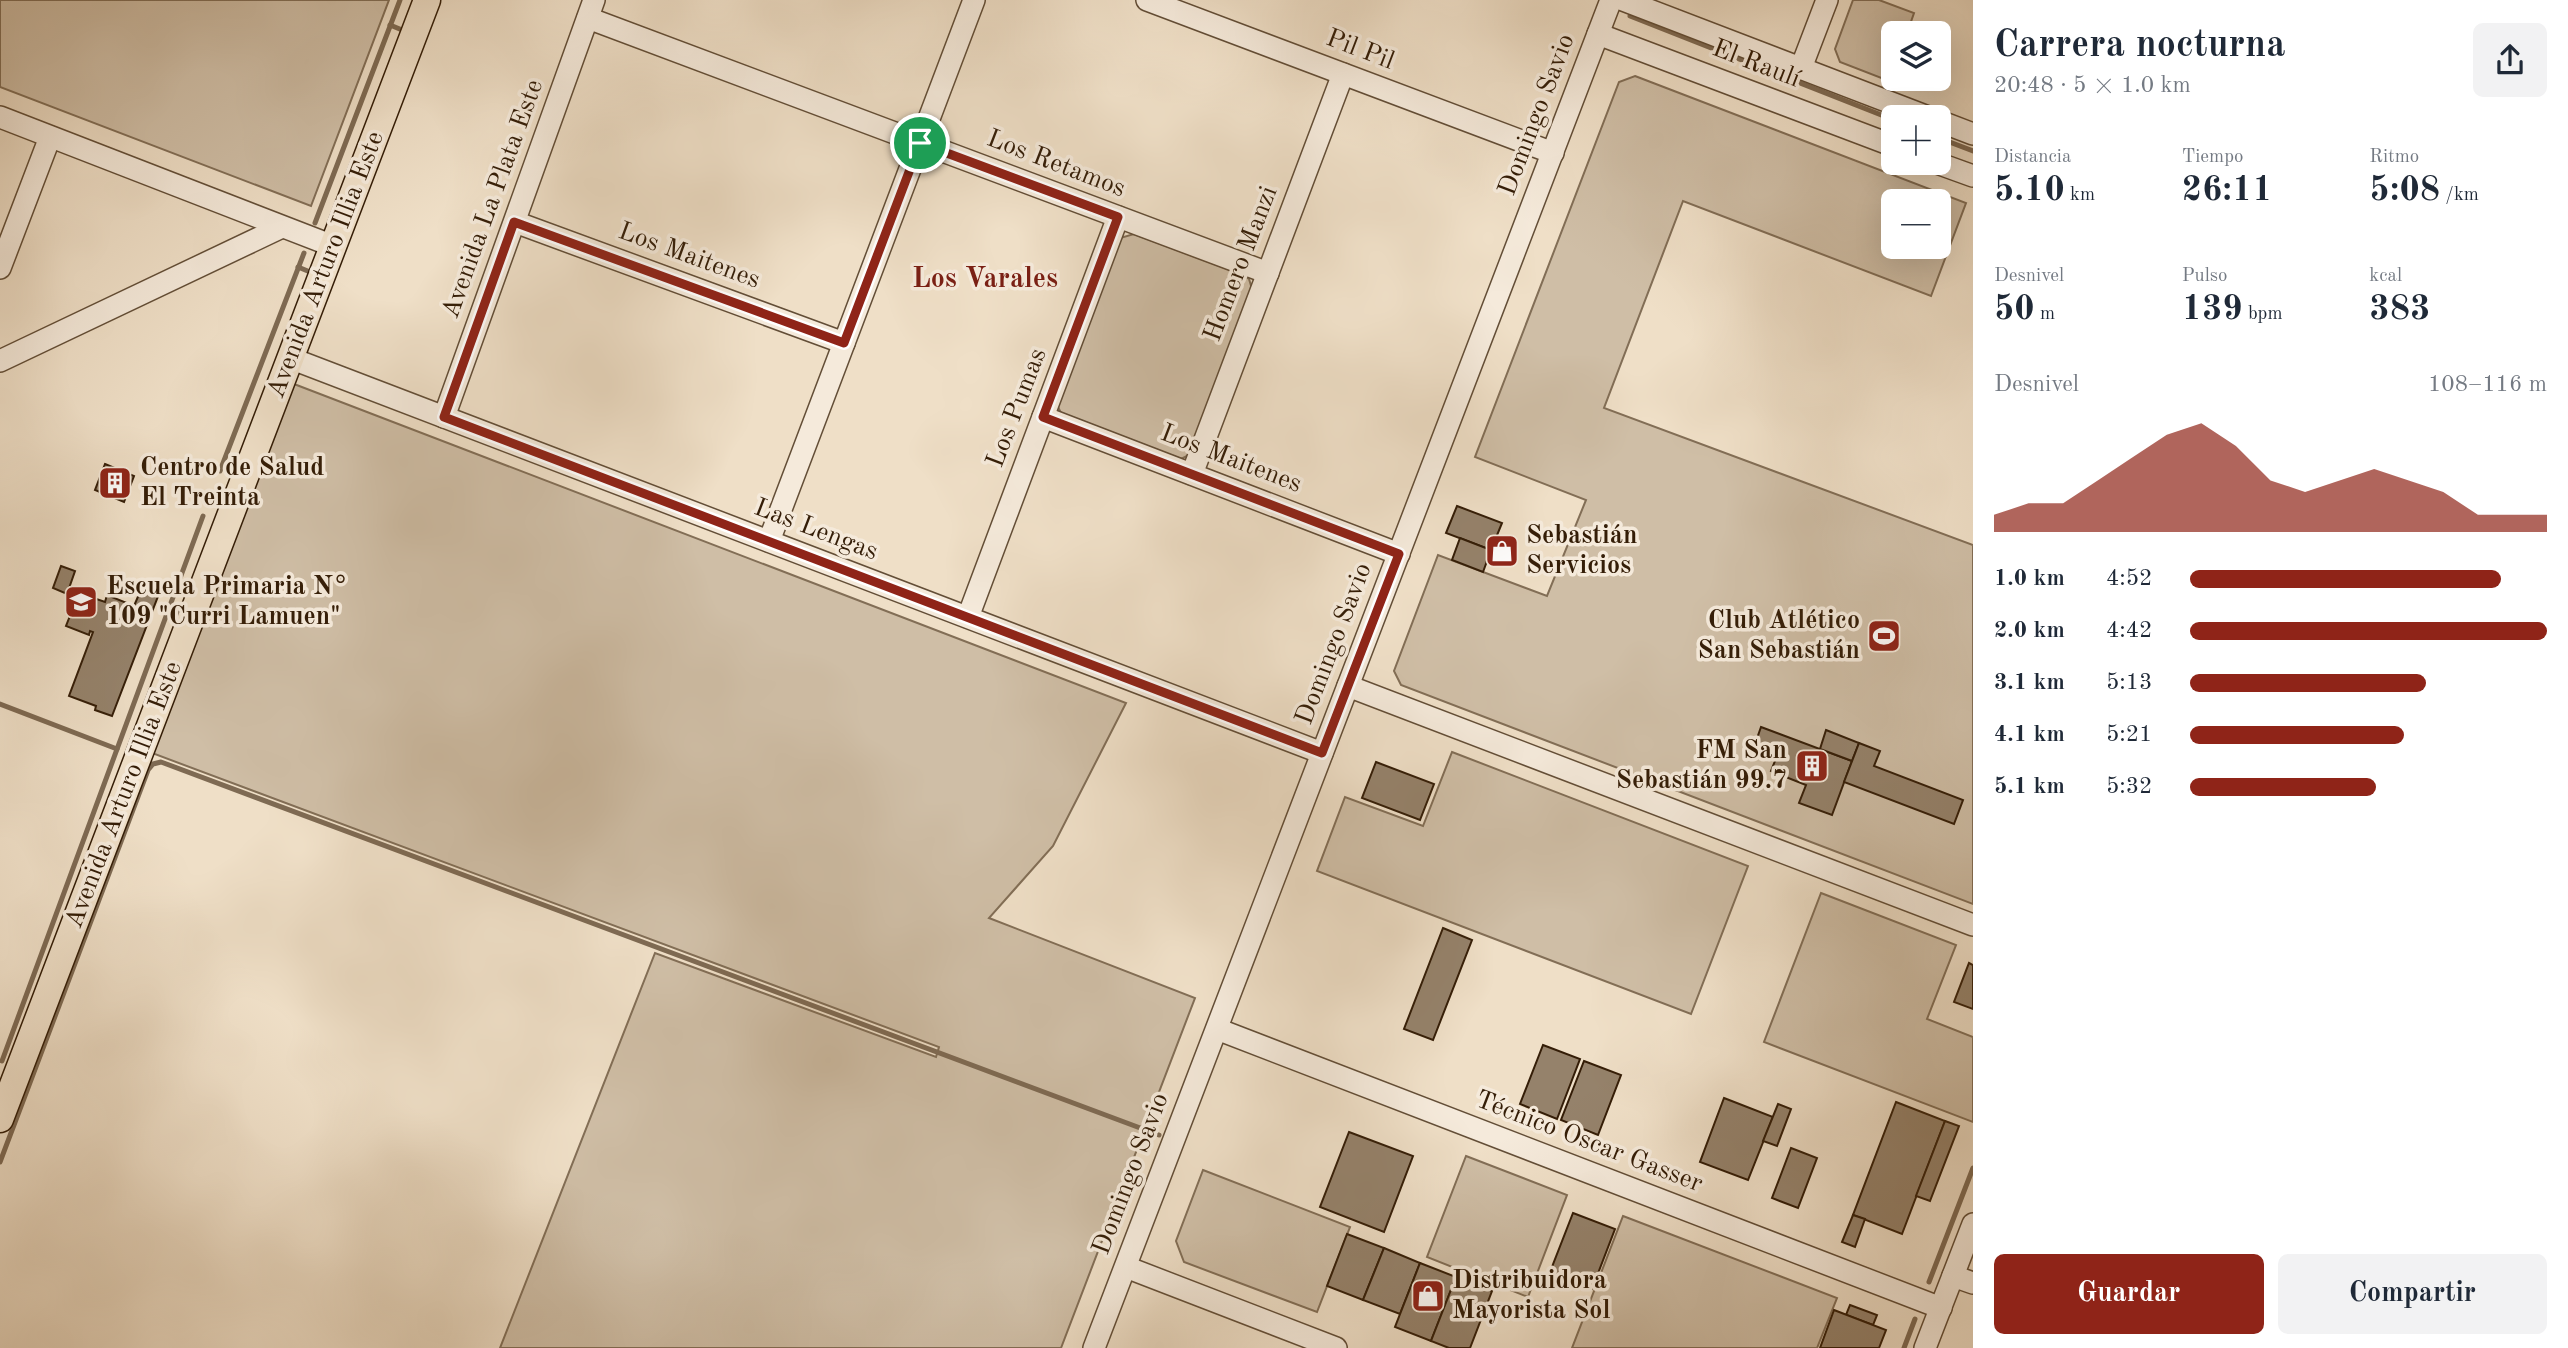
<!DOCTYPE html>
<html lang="es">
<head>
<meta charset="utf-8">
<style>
  :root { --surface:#fff; --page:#f2f2f3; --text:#1f2937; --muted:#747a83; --accent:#8f2418 }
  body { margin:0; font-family:"Old Standard TT",serif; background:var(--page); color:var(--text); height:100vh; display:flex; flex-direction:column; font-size:26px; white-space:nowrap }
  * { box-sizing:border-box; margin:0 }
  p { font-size:23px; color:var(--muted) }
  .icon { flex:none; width:38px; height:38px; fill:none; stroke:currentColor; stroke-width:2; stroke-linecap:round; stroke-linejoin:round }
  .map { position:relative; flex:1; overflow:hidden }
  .details { display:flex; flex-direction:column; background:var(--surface); width:595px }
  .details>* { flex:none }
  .controls { position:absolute; left:1881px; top:21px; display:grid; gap:14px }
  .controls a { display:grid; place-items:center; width:70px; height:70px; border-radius:10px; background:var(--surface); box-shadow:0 7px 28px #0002; font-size:35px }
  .pin { position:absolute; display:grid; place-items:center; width:60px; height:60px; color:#fff; margin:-30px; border:4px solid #fff; border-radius:50%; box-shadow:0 2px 7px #0007 }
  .round { display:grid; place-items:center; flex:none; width:74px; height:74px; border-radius:10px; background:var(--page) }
  .headline { display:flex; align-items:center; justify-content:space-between; height:119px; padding:0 21px }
  h1 { font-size:38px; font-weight:700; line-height:52px }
  .stats { display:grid; grid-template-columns:repeat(3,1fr); gap:10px; height:119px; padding:7px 21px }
  .stats div { display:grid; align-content:center }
  .stats b { font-size:35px; font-weight:700 }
  .stats small { font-size:19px; font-weight:400 }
  .stats p { font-size:19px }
  .chart { height:196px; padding:14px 21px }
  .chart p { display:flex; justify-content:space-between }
  .chart svg { width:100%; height:126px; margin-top:7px; fill:var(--accent); opacity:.7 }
  .action { display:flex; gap:14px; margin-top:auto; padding:14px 21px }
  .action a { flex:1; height:80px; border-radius:10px; background:var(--accent); color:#fff; font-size:28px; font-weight:700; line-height:80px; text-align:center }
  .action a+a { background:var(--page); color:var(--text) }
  ul { padding:0 21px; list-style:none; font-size:23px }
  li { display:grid; grid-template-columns:112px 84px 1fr; align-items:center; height:52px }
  li i { height:18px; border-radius:9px; background:var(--accent) }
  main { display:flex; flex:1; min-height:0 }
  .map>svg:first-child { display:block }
  .green { fill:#cfbea6; stroke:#826e56; stroke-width:2; fill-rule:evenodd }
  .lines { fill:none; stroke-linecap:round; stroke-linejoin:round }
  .stream { stroke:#7e6a53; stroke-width:5 }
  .building { fill:#95826b; stroke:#341d07; stroke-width:2 }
  .minor-casing { stroke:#634e37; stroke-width:24 }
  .major-casing { stroke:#341d07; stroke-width:29 }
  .minor { stroke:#f5eadb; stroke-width:21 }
  .major { stroke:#efdfc7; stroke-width:26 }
  .route-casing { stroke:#fff; stroke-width:14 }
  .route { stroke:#8f2418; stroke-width:9 }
  .labels { text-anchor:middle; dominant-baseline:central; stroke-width:7; stroke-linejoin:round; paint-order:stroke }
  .street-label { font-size:26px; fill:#341d07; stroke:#f5eadb }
  .poi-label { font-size:26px; font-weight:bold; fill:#341d07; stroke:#f5eadb; text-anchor:start }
  .neighbourhood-label { font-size:28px; font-weight:bold; fill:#7a1f14; stroke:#f5eadb }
</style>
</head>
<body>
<main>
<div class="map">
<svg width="1973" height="1348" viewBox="0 0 1973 1348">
  <rect width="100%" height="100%" fill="#efdfc7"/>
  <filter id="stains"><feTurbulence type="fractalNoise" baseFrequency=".00286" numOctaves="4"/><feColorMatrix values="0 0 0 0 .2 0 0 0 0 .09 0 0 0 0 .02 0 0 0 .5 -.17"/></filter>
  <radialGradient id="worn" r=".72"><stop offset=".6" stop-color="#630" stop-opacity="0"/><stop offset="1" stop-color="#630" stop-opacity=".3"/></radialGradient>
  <g class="green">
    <path d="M0 0H389L311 206 0 87Z"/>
    <path d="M1853 0H1879L1914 13 1907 33H1894L1893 68 1889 81 1840 62 1835 49Z"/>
    <path d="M1635 76 1966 203 1931 296 1683 201 1604 408 1973 545V904L1401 685 1394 671 1438 555 1547 596 1586 500 1475 457 1619 82ZM1894 201H1939V247H1894Z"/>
    <path d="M1134 234 1241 274 1249 279 1252 289 1189 455 1181 459 1061 413 1057 405 1120 238Z"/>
    <path d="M294 384 1126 703 1053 846 989 918 1195 998 1061 1348H500L655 953 936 1057 939 1047 152 753Z"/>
    <path d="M1452 752 1748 866 1691 1014 1317 871 1345 797 1423 826Z"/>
    <path d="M1821 893 1956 945 1927 1019 1973 1037V1122L1764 1042Z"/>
    <path d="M1466 1156 1567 1195 1528 1297 1427 1257Z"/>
    <path d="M1203 1170 1350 1227 1317 1312 1184 1262 1176 1241Z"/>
    <path d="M1623 1216 1837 1298 1817 1348H1572Z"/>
  </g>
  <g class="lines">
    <g class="stream">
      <path d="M1630 16 1894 120"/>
      <path d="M390 25 407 32"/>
      <path d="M1939 138 1973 151"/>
      <path d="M315 223 400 0"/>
      <path d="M298 267 315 274"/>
      <path d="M220 471 304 253"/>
      <path d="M0 704 117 749"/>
      <path d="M2 1061 203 516"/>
      <path d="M0 1162 148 770 153 764 161 762 1159 1135"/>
      <path d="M1929 1282 1973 1168"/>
      <path d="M1904 1348 1915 1319"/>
    </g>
  </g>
  <g class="building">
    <path d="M105 464 134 476 124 502 95 490Z"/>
    <path d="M1457 506 1502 523 1491 550 1446 533Z"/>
    <path d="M1460 538 1491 550 1483 572 1452 560Z"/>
    <path d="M61 566 75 571 67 594 53 588Z"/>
    <path d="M143 585 160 591 112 716 95 710 96 706 69 696 93 632 90 631 89 635 66 626 79 593 105 602 107 595 134 606Z"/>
    <path d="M1761 727 1852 761 1832 815 1799 803 1806 785 1771 771 1777 756 1754 747Z"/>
    <path d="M1826 730 1859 743 1852 761 1820 749Z"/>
    <path d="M1859 743 1880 751 1874 766 1963 800 1954 824 1844 782Z"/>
    <path d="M1376 762 1434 784 1420 820 1362 798Z"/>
    <path d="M1443 928 1472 940 1433 1040 1404 1029Z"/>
    <path d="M1969 963 1973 965V1009L1954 1002Z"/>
    <path d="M1543 1045 1580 1059 1557 1119 1520 1104Z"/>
    <path d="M1584 1061 1621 1075 1598 1135 1561 1120Z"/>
    <path d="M1724 1098 1773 1117 1748 1180 1700 1162Z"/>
    <path d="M1896 1102 1945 1121 1902 1234 1853 1215Z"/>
    <path d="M1778 1104 1791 1109 1777 1146 1763 1141Z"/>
    <path d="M1945 1121 1959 1126 1930 1201 1916 1196Z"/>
    <path d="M1349 1132 1413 1156 1384 1232 1320 1207Z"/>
    <path d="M1791 1148 1817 1158 1798 1208 1772 1198Z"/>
    <path d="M1573 1213 1615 1229 1592 1289 1550 1272Z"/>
    <path d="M1853 1215 1865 1219 1855 1247 1842 1242Z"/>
    <path d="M1347 1234 1384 1248 1363 1300 1327 1286Z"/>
    <path d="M1384 1248 1420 1263 1400 1314 1363 1300Z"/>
    <path d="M1420 1263 1456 1277 1431 1341 1395 1327Z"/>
    <path d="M1456 1277 1492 1291 1470 1348H1449L1431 1341Z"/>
    <path d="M1850 1305 1877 1315 1873 1325 1846 1315Z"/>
    <path d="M1834 1310 1886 1330 1879 1348H1820Z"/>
  </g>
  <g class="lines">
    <defs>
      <g id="minor">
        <path d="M1147 0 1553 153"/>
        <path d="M1623 0 1928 117"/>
        <path d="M588 18 1268 273"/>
        <path d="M1598 34 1894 146"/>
        <path d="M1801 68 1827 0"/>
        <path d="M0 117 333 246"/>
        <path d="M1939 121 1973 134"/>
        <path d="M1937 163 1973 176"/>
        <path d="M515 222 844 343"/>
        <path d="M0 268 50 137"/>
        <path d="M290 358 1322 753"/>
        <path d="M0 361 282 227"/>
        <path d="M444 417 594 0"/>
        <path d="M1043 417 1399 554"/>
        <path d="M1192 474 1343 74"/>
        <path d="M769 541 974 0"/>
        <path d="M968 617 1118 217"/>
        <path d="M1348 686 1973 925"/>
        <path d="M1217 1029 1941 1308"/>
        <path d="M1126 1267 1336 1348"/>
        <path d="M1953 1276 1973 1283"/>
        <path d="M1094 1348 1611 0"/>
        <path d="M1925 1348 1973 1224"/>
      </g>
      <path id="major" d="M0 1119 427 0"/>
    </defs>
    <use href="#minor" class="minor-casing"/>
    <use href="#major" class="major-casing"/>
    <use href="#minor" class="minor"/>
    <use href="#major" class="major"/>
  </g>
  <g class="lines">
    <defs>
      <path id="route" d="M920 143 1118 217 1043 417 1399 554 1322 753 444 417 514 222 844 343Z"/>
    </defs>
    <use href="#route" class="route-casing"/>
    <use href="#route" class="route"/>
  </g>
  <defs>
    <symbol id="building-square" viewBox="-11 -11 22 22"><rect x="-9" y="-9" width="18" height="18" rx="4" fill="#8f2418" stroke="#f5eadb"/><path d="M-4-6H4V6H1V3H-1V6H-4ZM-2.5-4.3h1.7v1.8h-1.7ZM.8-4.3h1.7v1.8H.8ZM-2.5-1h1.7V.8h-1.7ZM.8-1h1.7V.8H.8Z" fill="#fff"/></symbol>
    <symbol id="shop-square" viewBox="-11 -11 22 22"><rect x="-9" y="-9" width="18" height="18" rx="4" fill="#8f2418" stroke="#f5eadb"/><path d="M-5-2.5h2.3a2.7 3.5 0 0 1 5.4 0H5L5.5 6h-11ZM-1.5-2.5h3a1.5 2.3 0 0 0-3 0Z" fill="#fff"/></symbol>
    <symbol id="school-square" viewBox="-11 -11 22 22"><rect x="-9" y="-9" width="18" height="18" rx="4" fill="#8f2418" stroke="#f5eadb"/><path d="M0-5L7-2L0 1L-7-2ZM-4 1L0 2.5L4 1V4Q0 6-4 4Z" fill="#fff"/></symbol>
    <symbol id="stadium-square" viewBox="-11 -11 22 22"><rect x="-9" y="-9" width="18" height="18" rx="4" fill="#8f2418" stroke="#f5eadb"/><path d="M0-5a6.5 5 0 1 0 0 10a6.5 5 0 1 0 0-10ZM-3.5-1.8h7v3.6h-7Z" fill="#fff"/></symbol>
  </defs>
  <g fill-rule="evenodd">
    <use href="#building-square" x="96" y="464" width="38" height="38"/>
    <use href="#shop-square" x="1483" y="532" width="38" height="38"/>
    <use href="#school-square" x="62" y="583" width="38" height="38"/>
    <use href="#stadium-square" x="1865" y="617" width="38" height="38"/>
    <use href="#building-square" x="1793" y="747" width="38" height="38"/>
    <use href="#shop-square" x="1409" y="1277" width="38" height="38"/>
  </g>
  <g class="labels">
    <g class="street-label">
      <text transform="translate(1360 50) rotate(21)">Pil Pil</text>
      <text transform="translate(1756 64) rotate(21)">El Raulí</text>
      <text transform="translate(1537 115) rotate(-69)">Domingo Savio</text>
      <text transform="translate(1056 164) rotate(21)">Los Retamos</text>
      <text transform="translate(493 199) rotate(-70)">Avenida La Plata Este</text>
      <text transform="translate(689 256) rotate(20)">Los Maitenes</text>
      <text transform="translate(1241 264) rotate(-69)">Homero Manzi</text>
      <text transform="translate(326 265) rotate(-69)">Avenida Arturo Illia Este</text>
      <text transform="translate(1017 408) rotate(-69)">Los Pumas</text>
      <text transform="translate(1231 459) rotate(21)">Los Maitenes</text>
      <text transform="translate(816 530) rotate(21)">Las Lengas</text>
      <text transform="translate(1334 644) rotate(-69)">Domingo Savio</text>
      <text transform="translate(124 795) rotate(-69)">Avenida Arturo Illia Este</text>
      <text transform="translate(1589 1142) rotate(21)">Técnico Oscar Gasser</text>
      <text transform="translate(1131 1174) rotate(-69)">Domingo Savio</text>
    </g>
    <g class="poi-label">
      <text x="140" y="468">Centro de Salud<tspan x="140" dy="30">El Treinta</tspan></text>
      <text x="1526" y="536">Sebastián<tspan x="1526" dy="30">Servicios</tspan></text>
      <text x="106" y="587">Escuela Primaria N°<tspan x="106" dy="30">109 "Curri Lamuen"</tspan></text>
      <text x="1860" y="621" text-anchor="end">Club Atlético<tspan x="1860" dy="30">San Sebastián</tspan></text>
      <text x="1787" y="751" text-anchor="end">FM San<tspan x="1787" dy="30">Sebastián 99.7</tspan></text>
      <text x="1452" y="1281">Distribuidora<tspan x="1452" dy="30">Mayorista Sol</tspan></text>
    </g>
    <g class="neighbourhood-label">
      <text x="985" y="280">Los Varales</text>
    </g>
  </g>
  <rect width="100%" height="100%" filter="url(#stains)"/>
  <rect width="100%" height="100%" fill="url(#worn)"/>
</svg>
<div class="controls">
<a><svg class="icon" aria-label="layers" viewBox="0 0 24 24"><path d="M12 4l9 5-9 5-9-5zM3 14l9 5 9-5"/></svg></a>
<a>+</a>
<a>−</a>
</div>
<div class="pin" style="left:920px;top:143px;background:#1e9e55"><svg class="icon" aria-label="arrive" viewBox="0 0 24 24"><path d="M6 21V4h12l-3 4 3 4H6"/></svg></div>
</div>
<section class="details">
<div class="headline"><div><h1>Carrera nocturna</h1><p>20:48 · 5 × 1.0 km</p></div><a class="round"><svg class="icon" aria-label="share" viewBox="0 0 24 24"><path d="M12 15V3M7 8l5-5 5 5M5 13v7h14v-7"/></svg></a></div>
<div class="stats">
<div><p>Distancia</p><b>5.10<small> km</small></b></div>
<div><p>Tiempo</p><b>26:11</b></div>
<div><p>Ritmo</p><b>5:08<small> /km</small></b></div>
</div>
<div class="stats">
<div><p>Desnivel</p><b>50<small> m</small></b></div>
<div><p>Pulso</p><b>139<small> bpm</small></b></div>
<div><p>kcal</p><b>383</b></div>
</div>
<div class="chart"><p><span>Desnivel</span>108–116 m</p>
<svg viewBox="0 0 160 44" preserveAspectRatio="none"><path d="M0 44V38L10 34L20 34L30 26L40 18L50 10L60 6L70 14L80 26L90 30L100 26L110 22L120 26L130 30L140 38L150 38L160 38V44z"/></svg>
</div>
<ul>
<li><b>1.0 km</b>4:52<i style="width:87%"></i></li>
<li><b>2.0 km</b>4:42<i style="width:100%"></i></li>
<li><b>3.1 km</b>5:13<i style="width:66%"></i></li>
<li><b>4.1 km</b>5:21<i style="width:60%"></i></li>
<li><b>5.1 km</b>5:32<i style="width:52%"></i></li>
</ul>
<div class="action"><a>Guardar</a><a>Compartir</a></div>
</section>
</main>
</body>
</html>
